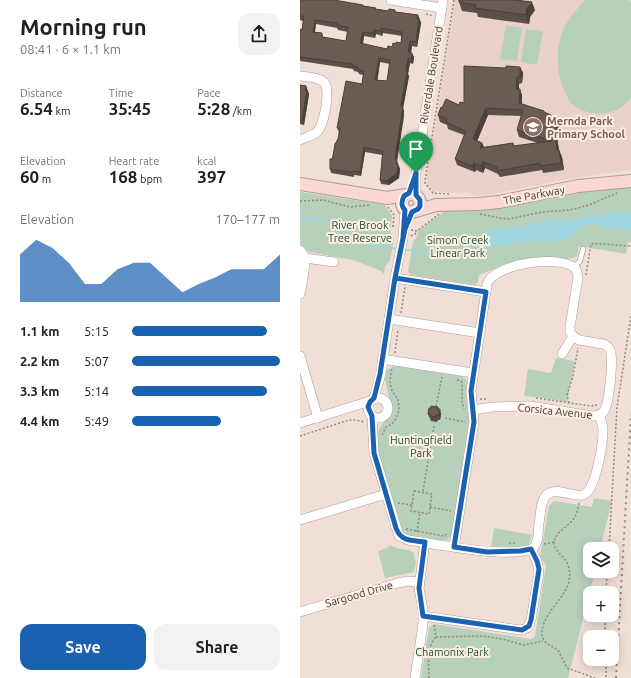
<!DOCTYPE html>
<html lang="en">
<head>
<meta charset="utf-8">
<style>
  :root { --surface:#fff; --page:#f2f2f2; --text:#202124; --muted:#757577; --accent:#1b61b1 }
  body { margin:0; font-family:Ubuntu,sans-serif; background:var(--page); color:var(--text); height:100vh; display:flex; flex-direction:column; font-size:15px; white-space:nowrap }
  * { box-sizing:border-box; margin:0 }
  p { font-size:13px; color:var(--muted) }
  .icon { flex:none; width:22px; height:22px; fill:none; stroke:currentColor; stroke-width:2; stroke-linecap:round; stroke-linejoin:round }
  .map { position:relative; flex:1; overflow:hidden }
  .details { display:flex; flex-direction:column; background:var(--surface); width:300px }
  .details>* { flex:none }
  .controls { position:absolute; left:283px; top:542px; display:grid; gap:8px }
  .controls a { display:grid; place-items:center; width:36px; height:36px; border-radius:8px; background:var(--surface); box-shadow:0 2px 10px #0003; font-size:20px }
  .pin { position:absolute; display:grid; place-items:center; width:34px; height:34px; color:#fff; margin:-41px -17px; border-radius:50% 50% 50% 0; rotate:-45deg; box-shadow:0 0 4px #0007 }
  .pin .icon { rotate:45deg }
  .round { display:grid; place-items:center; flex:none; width:42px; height:42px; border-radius:12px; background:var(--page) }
  .headline { display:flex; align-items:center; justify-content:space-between; height:68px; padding:0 20px }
  h1 { font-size:22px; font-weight:700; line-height:30px }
  .metrics { display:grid; grid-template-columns:repeat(3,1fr); gap:6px; height:68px; padding:4px 20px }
  .metrics div { display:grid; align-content:center }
  .metrics b { font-size:17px; font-weight:700 }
  .metrics small { font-size:11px; font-weight:400 }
  .metrics p { font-size:11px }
  .chart { height:112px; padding:8px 20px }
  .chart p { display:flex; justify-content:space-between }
  .chart svg { width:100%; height:72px; margin-top:4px; fill:var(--accent); opacity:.7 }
  .action { display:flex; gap:8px; margin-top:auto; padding:8px 20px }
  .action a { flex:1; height:46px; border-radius:12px; background:var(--accent); color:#fff; font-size:16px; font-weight:700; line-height:46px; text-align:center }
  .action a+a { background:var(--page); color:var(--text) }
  ul { padding:0 20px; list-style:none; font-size:13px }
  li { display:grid; grid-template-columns:64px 48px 1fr; align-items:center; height:30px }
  li i { height:10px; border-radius:5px; background:var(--accent) }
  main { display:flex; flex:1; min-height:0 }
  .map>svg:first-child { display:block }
  .education { fill:#ead0cb }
  .green { fill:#b7d0bc }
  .water { fill:#9fd6df }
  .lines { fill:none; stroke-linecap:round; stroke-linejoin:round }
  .stream { stroke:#9fd6df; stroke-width:2 }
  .lane-casing { stroke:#ad9c95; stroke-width:6 }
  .street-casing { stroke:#ad9c95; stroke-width:10 }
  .secondary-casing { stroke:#ad9c95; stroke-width:14 }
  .path { stroke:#938781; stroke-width:1.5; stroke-dasharray:2 2; stroke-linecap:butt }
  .lane { stroke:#fff; stroke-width:4.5 }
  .street { stroke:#fff; stroke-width:9 }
  .secondary { stroke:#fad8d1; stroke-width:12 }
  .rail { stroke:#958883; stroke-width:2; stroke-dasharray:2 4; stroke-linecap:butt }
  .wall { fill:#5b4f49; fill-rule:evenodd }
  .shaded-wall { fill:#4a403c }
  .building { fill:#6a5c55; stroke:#4a403c; fill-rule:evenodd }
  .route-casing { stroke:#fff; stroke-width:8 }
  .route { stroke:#1b61b1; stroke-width:5 }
  .labels { text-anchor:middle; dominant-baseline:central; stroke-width:4; stroke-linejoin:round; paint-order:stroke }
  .street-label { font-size:11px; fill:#3f3835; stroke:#feede4 }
  .education-label { font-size:11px; font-weight:bold; fill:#785e54; stroke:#feede4; text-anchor:start }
  .park-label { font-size:11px; fill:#19522b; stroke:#feede4 }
</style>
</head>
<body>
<main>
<section class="details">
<div class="headline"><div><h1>Morning run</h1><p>08:41 · 6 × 1.1 km</p></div><a class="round"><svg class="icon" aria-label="share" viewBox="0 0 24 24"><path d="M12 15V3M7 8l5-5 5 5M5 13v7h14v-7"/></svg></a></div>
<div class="metrics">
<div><p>Distance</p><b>6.54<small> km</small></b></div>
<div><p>Time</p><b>35:45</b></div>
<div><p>Pace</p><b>5:28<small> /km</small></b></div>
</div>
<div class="metrics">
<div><p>Elevation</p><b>60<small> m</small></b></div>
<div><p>Heart rate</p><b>168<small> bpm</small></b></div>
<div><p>kcal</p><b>397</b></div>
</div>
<div class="chart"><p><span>Elevation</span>170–177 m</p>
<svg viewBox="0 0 160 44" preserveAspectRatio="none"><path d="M0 44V15L10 6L20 11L30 20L40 33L50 33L60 24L70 20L80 20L90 29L100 38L110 33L120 29L130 24L140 24L150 24L160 15V44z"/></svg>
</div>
<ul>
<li><b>1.1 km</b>5:15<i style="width:91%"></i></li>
<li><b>2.2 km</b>5:07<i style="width:100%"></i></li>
<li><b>3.3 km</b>5:14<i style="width:91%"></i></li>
<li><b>4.4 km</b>5:49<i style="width:60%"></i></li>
</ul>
<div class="action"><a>Save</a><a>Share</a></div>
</section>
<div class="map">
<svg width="331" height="678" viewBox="0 0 331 678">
  <rect width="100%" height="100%" fill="#f1dfd7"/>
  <path class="education" d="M155 0H331V170L273 178 189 195 174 196 169 193 134 192 126 182Z"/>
  <g class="green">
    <path d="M285 0H329L331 2V97C328 101 324 106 320 108 307 117 283 115 271 103 269 102 268 98 267 96 256 76 255 51 263 30 268 19 277 9 285 0Z"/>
    <path d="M206 25 222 28 217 61 200 59Z"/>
    <path d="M226 29 243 31 237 65 221 62Z"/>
    <path d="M331 187V242H328L326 254 279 246 277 256C267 262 260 257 249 257 225 256 202 266 179 275L178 282 175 285 111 275 108 271 113 241 117 237 118 231 145 211H173L213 206 291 190Z"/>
    <path d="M0 192 85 205 92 216 90 232 94 239 90 261 85 266 84 274 81 271 53 260 9 252 0 245Z"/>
    <path d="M256 358 275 361 267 402 236 397 224 396 228 369 251 373Z"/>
    <path d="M95 366 160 376 166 379C168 385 166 389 166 395 166 404 170 412 169 421L152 534 148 540 141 541 106 535 102 532C95 510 72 452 78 432 81 424 87 419 92 412L84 375C86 370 89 368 95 366Z"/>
    <path d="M294 498 312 501 300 549H290V571H295L268 678H121L129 628 134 624 231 639 235 636 246 565 240 557 249 506 254 501 292 507Z"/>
    <path d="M194 528 232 535 229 544 223 548H191Z"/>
    <path d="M90 545C98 551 107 547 114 553L116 563 114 572 85 578 78 551 87 548Z"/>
  </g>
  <path class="water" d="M320 211 331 212V230C323 231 317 227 310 229L303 226 299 227 293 223 286 225 266 240 219 242 207 244 178 251 175 245 176 240 185 236 190 231 200 228 218 227 257 220 274 219 289 216Z"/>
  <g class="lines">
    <g class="stream">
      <path d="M0 219H14L26 223 35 222C41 228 45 236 52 241L98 249"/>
      <path d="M103 249 143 256 162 251 175 245"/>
    </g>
    <defs>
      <path id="lane" d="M274 267 280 261 283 249"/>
      <g id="street">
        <path d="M91 0 142 8"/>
        <path d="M0 76C7 77 18 77 24 82 31 89 24 126 17 132 13 136 5 137 0 140"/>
        <path d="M116 195V173L143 0"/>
        <path d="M0 250C9 258 2 282 0 294"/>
        <path d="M5 258 34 262"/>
        <path d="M95 278 186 292"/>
        <path d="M89 319 180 333"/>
        <path d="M0 356 18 418"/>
        <path d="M82 359 173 373"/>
        <path d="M74 398 81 374 95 278 103 238 105 210"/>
        <circle cx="78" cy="408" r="10"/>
        <path d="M173 410 192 407 230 406 293 416C298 416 301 415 304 411 309 405 314 356 310 350 308 346 306 345 303 344L279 340 273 336"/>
        <path d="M72 416 74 453 99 536 108 540C128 543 221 561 234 547 239 542 238 530 239 523 241 514 240 498 249 493 259 488 272 497 283 495 296 491 303 443 303 430 303 425 301 420 299 415"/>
        <path d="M0 423 70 401"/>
        <path d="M0 520 86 494"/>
        <path d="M154 547 174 422 171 391 187 284C195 263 261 254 276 269L278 277 270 327V332L273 336 262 354"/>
        <path d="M0 612 98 583 107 581 119 582"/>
        <path d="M123 616 220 630 227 628 231 620 239 573 237 561 231 549"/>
        <path d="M115 678 123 624V610L119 588 125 542"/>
      </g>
      <g id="secondary">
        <path d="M0 184 87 198 106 195"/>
        <circle cx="111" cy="203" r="9"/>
        <path d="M116 211 136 205 179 204 199 202 278 186 331 181"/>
      </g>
    </defs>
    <use href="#lane" class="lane-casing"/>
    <use href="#street" class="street-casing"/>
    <use href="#secondary" class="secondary-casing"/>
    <g class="path">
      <path d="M126 14 133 16"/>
      <path d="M149 194 133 193 125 183V181L154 0"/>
      <path d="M0 201 23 200 50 207 69 205"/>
      <path d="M88 207 94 215 93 227H95"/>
      <path d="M180 214 200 218 209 219 242 212 270 210 289 205 317 193"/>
      <path d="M111 230 117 231 139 214"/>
      <path d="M111 236 115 234 117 231"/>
      <path d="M286 275 291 244C305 243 318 246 331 246"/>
      <path d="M101 313 105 287"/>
      <path d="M95 353 98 329"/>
      <path d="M157 380 161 381 162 383V401L164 409"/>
      <path d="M236 398 291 406 297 405"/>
      <path d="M180 399H188"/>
      <path d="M269 403 267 395 273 376 278 348"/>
      <path d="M136 406 142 377"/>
      <path d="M145 418 165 422"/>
      <path d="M82 435 86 427C96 424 101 411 98 401 97 396 92 393 91 387 89 382 91 374 92 368"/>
      <path d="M0 436 49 420H55L65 422"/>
      <path d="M114 491 132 494 129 514 111 511Z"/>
      <path d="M123 491 134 426"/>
      <path d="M98 503 112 505"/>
      <path d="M279 503C278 508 277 514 274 518 268 528 254 531 254 545 257 553 265 557 268 565 278 596 240 607 242 637L246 643 258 650 267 668 295 678"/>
      <path d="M130 507 151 511"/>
      <path d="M106 529 144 536 148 533"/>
      <path d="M117 532 120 512"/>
      <path d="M209 543H217"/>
      <path d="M244 544 254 542"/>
      <path d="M309 549 317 407 331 316"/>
      <path d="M306 593 307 571"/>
      <path d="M134 625 136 637 182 636 202 639 224 645 243 641"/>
      <path d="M305 637V615"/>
      <path d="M306 659V678"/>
      <path d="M129 678C129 665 126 647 136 637"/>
    </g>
    <use href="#lane" class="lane"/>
    <use href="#street" class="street"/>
    <use href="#secondary" class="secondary"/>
    <path class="rail" d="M316 678 331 414"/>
  </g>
  <g class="wall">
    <path d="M0 0 63 6 76 9 118 15 121 23 117 47 112 46 111 53 114 57 113 64 110 63 108 74 109 76 103 108 104 111V117L97 161 100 169 99 178 89 185 81 184 80 180 82 155 65 152 61 176 54 175V177L31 173 30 169 32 159 38 139 39 132 37 128 62 84 63 75 59 74 58 72 54 71 53 69 0 61V29L2 30 3 21 0 20ZM16 24 37 28 38 30 48 32 46 41 23 37 22 33 15 32ZM83 33 102 36 101 43 96 44 92 47 87 49 63 44 64 36 75 38 76 34 82 36ZM80 62 90 64 87 81 77 80Z"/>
    <path d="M159 0H222V1L235 10 230 17 229 24 178 17 177 13 162 11 159 2Z"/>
    <path d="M220 67 223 73 222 83 219 84V89L222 95V104L251 115 252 118 261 126 257 138 259 150 262 157 264 170 243 173 242 170 200 177 198 174 185 168 183 173 176 170 175 172 157 165 155 159 164 135 148 129 147 125 140 122 138 115 142 108 159 105 164 103 206 68ZM188 115 221 116 217 130 219 137 238 143 214 146 213 143 184 147 182 143 177 141Z"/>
    <path d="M0 85 6 86 9 94 4 125 0 124Z"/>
    <path d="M138 407 141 414 140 420H138L137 422 131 421 128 414 131 408Z"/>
  </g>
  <g class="shaded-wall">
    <path d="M232 2 235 10 230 17 229 24 226 15 227 8Z"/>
    <path d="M118 15 121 23 117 47 116 42Z"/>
    <path d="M15 20 16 24 14 37 13 32Z"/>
    <path d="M81 28 83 33 82 36 81 31Z"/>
    <path d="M74 30 76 34 75 38 73 33Z"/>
    <path d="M63 32 64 36 62 48 60 43Z"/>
    <path d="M110 41 112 46 110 57 108 52Z"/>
    <path d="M112 53 114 57 113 64 111 59Z"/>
    <path d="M79 58 80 62 77 84 75 80Z"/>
    <path d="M108 58 110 63 108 74 109 76 103 108 104 111 97 161 98 164V169L96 164 95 159 101 106Z"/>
    <path d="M220 67 223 73 222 83 220 76Z"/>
    <path d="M217 77 219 84V96L216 89Z"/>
    <path d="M6 86 9 94 4 125 2 120Z"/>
    <path d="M220 89 222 95 221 110 219 103Z"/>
    <path d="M186 108 188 115 175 146 173 139Z"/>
    <path d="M258 120 261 126 257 138 260 157 257 150 255 131Z"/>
    <path d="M182 143 185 149 180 148Z"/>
    <path d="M64 147 65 152 61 176 60 172Z"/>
    <path d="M259 150 262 157 264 170 261 163Z"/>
    <path d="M183 162 185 168 183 173 181 166Z"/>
    <path d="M174 163 176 170 175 172 172 166Z"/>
    <path d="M98 165 100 169 99 178 89 185 87 181Z"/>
    <path d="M138 407 139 411 140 409 141 414 140 420 139 415 137 409Z"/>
  </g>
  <g class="building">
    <path d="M0 0H34L63 5V6L76 8 75 9 88 11 89 9 95 10V12L118 15 117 19H119L116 42 110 41 108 52 112 53 111 59 108 58 106 71H107L101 106 103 107 102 112 95 159 97 160 96 164 98 165 97 173 87 181 80 180 83 151 64 147 60 172 53 171 52 172 30 169V159H32L33 156 35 144 38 139 40 128H37L46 81 62 84 64 71 58 70V67L52 66 53 64 0 57V29L2 30 4 16H0ZM15 20 37 23V25L48 27 46 41 22 37V33L13 32ZM81 28 102 32 101 43 96 42V44L93 43 92 47 88 46 87 49 60 43 63 32 73 33 74 30 81 31ZM79 58 90 60 87 81 75 80Z"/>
    <path d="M159 0H216L232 2 227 8 226 15 175 8 176 5 159 2Z"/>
    <path d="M164 66 206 68V66L220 67V76L217 77 216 89H220L219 103 244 111V112L251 115 250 117 258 120 255 131 257 150H259L261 163 240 166V163L197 171V167L183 162 181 166 174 163 172 166 155 159 166 131 146 122 147 119 138 115 141 107 142 108 146 99 159 105 160 102 164 103ZM186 108 223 110 217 130 252 141 213 146V143L180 148 182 143 173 139Z"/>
    <path d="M0 85 6 86 5 90H7L2 120H0Z"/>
    <path d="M131 406 138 407 137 409H140L139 415H136V417L130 416V414H128L129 408H131Z"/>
  </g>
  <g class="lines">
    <defs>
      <path id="route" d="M116 173 109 193 104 196C101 202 101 206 105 210L103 238 95 278 80 374 74 398 70 402 68 407 72 416 74 453 96 528C101 542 112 540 125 542L119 588 123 616 222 630 229 626 231 620 239 569 237 561 231 549 220 551 187 552 154 547 174 422 171 391 186 292 95 278 105 229 112 212 118 209 120 206V200L116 195V173"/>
    </defs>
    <use href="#route" class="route-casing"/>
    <use href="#route" class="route"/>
  </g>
  <defs>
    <symbol id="school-disc" viewBox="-11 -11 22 22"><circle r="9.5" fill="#8d6e63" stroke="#feede4"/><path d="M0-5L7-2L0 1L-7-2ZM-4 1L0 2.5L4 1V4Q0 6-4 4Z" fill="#fff"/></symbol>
  </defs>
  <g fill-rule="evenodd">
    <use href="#school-disc" x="222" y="116" width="22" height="22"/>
  </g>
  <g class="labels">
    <g class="street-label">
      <text transform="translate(131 75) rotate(-81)">Riverdale Boulevard</text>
      <text transform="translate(234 195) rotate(-11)">The Parkway</text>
      <text transform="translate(255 411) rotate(6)">Corsica Avenue</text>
      <text transform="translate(59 594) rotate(-16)">Sargood Drive</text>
    </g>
    <g class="education-label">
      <text x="247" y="121">Mernda Park<tspan x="247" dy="13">Primary School</tspan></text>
    </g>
    <g class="park-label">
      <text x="60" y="225">River Brook<tspan x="60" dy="13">Tree Reserve</tspan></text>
      <text x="158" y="240">Simon Creek<tspan x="158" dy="13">Linear Park</tspan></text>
      <text x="121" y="440">Huntingfield<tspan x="121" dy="13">Park</tspan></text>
      <text x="152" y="652">Chamonix Park</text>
    </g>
  </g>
</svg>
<div class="controls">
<a><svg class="icon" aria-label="layers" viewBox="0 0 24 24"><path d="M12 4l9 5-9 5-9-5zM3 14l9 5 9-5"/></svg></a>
<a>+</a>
<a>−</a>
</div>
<div class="pin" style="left:116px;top:173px;background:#1e9e55"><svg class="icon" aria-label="arrive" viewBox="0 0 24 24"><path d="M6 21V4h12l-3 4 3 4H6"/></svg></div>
</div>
</main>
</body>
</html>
